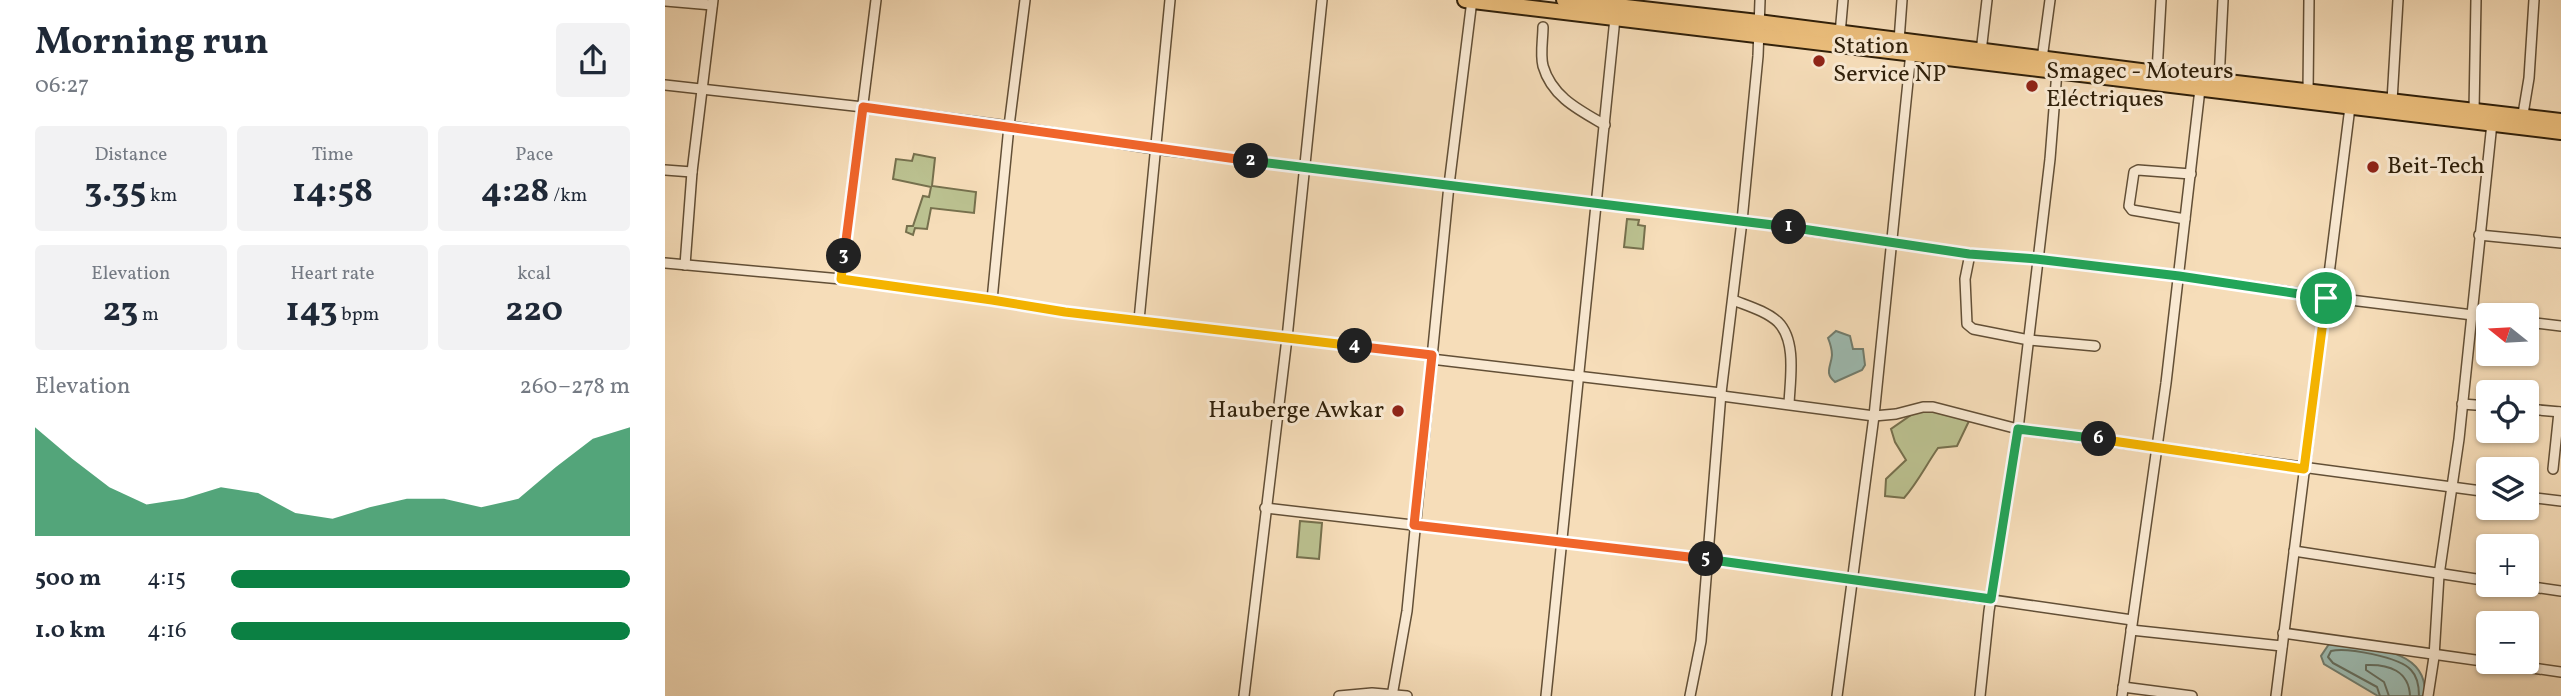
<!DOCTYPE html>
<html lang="en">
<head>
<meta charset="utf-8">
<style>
  :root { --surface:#fff; --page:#f2f2f3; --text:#1f2937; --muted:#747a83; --accent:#0b8043 }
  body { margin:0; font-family:Vollkorn,serif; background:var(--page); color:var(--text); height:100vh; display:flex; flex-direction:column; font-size:26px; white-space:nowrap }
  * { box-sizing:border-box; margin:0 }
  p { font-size:23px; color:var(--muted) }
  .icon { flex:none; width:38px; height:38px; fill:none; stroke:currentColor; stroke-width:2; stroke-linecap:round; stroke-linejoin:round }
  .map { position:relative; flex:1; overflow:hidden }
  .panel { display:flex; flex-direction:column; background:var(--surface); width:665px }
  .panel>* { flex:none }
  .needle { width:46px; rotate:288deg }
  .controls { position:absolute; left:1811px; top:303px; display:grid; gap:14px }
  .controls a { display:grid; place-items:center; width:63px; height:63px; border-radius:7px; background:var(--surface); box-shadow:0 2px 5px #0004; font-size:35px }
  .pin { position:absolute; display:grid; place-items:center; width:60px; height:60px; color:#fff; margin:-30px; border:4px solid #fff; border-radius:50%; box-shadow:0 2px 7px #0007 }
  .km { position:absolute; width:35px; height:35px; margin:-18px; border-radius:50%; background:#222; color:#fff; font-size:19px; line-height:35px; text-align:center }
  .round { display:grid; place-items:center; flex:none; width:74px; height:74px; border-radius:7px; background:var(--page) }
  .head { display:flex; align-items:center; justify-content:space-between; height:119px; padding:0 35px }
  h1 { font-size:38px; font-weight:700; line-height:52px }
  .figures { display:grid; grid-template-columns:repeat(3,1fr); gap:10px; height:119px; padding:7px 35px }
  .figures div { display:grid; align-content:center; border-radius:7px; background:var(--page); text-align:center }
  .figures b { font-size:35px; font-weight:700 }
  .figures small { font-size:19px; font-weight:400 }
  .figures p { font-size:19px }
  .chart { height:196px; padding:14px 35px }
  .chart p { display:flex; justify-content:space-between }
  .chart svg { width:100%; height:126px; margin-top:7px; fill:var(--accent); opacity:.7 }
  ul { padding:0 35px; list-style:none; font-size:23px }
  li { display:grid; grid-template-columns:112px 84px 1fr; align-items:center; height:52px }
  li i { height:18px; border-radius:9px; background:var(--accent) }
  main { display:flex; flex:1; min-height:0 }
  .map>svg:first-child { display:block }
  .green { fill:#bbc190; stroke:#76704d; stroke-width:2 }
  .water { fill:#9dbbb1; stroke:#717d6e; stroke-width:2 }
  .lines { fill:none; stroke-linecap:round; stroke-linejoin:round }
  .shore { stroke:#666e5e; stroke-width:2 }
  .minor-casing { stroke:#624f36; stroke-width:12 }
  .highway-casing { stroke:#30200a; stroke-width:18 }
  .minor { stroke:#f9e9d2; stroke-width:9 }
  .highway { stroke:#ebbe7c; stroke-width:14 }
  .split-1-casing { stroke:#fff; stroke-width:14 }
  .split-2-casing { stroke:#fff; stroke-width:14 }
  .split-3-casing { stroke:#fff; stroke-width:14 }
  .split-4-casing { stroke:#fff; stroke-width:14 }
  .split-5-casing { stroke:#fff; stroke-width:14 }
  .split-6-casing { stroke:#fff; stroke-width:14 }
  .split-7-casing { stroke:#fff; stroke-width:14 }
  .split-1 { stroke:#22a559; stroke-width:9 }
  .split-2 { stroke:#22a559; stroke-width:9 }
  .split-3 { stroke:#f0652b; stroke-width:9 }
  .split-4 { stroke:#f5b400; stroke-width:9 }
  .split-5 { stroke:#f0652b; stroke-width:9 }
  .split-6 { stroke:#22a559; stroke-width:9 }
  .split-7 { stroke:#f5b400; stroke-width:9 }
  .poi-dot { fill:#8f2418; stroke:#f9e9d2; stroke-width:2.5 }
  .labels { text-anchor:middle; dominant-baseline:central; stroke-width:6; stroke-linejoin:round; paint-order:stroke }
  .poi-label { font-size:24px; fill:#30200a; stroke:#f9e9d2; text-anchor:start }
</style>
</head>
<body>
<main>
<section class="panel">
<div class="head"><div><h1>Morning run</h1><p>06:27</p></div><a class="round"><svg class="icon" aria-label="share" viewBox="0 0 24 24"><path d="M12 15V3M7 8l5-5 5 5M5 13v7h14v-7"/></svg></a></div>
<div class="figures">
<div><p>Distance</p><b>3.35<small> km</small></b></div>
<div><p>Time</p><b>14:58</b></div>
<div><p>Pace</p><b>4:28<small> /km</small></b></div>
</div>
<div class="figures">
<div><p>Elevation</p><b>23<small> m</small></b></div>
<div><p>Heart rate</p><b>143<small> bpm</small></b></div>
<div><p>kcal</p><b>220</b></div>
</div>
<div class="chart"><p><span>Elevation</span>260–278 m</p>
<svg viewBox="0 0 160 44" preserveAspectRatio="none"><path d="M0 44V6L10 17L20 27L30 33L40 31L50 27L60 29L70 36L80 38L90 34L100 31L110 31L120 34L130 31L140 20L150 10L160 6V44z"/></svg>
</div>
<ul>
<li><b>500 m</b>4:15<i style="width:100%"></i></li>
<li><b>1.0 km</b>4:16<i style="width:100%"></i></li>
</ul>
</section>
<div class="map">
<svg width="1896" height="696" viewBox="0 0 1896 696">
  <rect width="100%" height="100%" fill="#f6ddb9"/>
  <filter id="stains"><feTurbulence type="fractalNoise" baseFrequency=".00286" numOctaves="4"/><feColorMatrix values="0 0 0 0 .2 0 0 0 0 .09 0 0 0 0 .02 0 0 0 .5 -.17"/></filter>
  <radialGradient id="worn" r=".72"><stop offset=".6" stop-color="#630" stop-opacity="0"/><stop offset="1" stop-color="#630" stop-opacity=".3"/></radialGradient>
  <g class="green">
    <path d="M249 154 270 158 267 186 311 192 309 213 266 208 262 229 250 228 248 235 241 232 242 226H248L258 196 264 197 266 187 228 179 231 159 247 161Z"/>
    <path d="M962 219 974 220 973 225 980 226 978 249 959 247Z"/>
    <path d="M1269 409 1304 421 1292 446 1273 448C1261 465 1253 482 1239 498L1220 496 1221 479 1241 460 1230 442 1226 429 1249 413Z"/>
    <path d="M635 521 657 523 654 559 632 557Z"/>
  </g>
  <g class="water">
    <path d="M1171 331 1185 336 1188 349H1198L1200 365 1197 370 1170 382C1159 373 1166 367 1167 355 1167 350 1165 343 1163 338Z"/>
    <path d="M1664 644C1700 649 1763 645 1760 696H1713L1659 664 1656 656Z"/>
  </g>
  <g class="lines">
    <g class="shore">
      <path d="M1715 696 1712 687 1668 663 1663 657 1666 651C1681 647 1735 657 1746 670 1753 677 1754 687 1754 696"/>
      <path d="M1724 696 1719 682 1701 670V665C1724 664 1744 671 1745 696"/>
    </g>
    <defs>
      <g id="minor">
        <path d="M0 1 47 5"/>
        <path d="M878 27C878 39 875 54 878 66 887 97 914 110 940 125"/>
        <path d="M1175 34 1178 0"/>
        <path d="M1234 41 1237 0"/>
        <path d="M1316 52 1322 0"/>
        <path d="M1377 59 1385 0"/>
        <path d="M1492 73 1496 0"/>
        <path d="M1554 81 1558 0"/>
        <path d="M0 85 198 107 344 126 490 149 1077 221 1305 254 1371 259 1514 276 1661 297 1824 317"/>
        <path d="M1643 92 1644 0"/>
        <path d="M1727 101 1733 0"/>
        <path d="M1809 111 1811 0"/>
        <path d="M1857 120 1864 78 1869 0"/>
        <path d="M0 170 27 172"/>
        <path d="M1520 219 1467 210 1464 206 1469 172 1473 170 1526 174"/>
        <path d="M1814 235 1896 243"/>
        <path d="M1305 254 1300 279 1302 324 1308 329 1364 340 1430 346"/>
        <path d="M0 263 176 279 327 300 400 312 767 355"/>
        <path d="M20 265 27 172 48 0"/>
        <path d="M176 279 211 0"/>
        <path d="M327 300 344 126 360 0"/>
        <path d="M1068 300C1083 306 1101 311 1113 322 1132 341 1125 380 1124 404"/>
        <path d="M474 320 505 0"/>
        <path d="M1862 322 1896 326"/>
        <path d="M766 359 1056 393"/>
        <path d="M1057 396 1209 416 1231 414 1258 407H1268L1353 429 1824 492"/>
        <path d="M1797 404 1824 406"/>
        <path d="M1862 409 1896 412"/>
        <path d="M1888 469 1894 412"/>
        <path d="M1862 497 1896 501"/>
        <path d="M600 508 1042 559 1467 620"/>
        <path d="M1629 551 1824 581"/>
        <path d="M1846 584 1896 591"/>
        <path d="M1466 630 1617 646"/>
        <path d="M1618 633 1896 672"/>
        <path d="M1458 687 1527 696"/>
        <path d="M579 696 622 338 657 0"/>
        <path d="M674 696 707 693 742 696"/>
        <path d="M727 696 742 611 784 185 807 0"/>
        <path d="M881 696 950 18"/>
        <path d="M1025 696 1036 641 1056 393 1077 221 1093 56 1095 0"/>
        <path d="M1172 696 1209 416 1246 52"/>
        <path d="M1315 696 1324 611 1353 429 1385 159 1392 71"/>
        <path d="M1457 696 1501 383 1535 89"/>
        <path d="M1611 696 1685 107"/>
        <path d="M1763 696 1769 657 1774 575 1794 439 1827 123"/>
      </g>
      <g id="highway">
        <path d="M800 0 1896 132"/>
        <path d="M899 0 1093 22 1554 81 1896 121"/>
      </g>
    </defs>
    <use href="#minor" class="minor-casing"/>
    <use href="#highway" class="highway-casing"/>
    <use href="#minor" class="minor"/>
    <use href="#highway" class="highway"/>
  </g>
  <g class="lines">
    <defs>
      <path id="split-1" d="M1124 227 1304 254 1371 259 1514 276 1661 298"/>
      <path id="split-2" d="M586 161 1124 227"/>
      <path id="split-3" d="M179 256 198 107 586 161"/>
      <path id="split-4" d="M179 256 176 279 327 300 400 312 690 346"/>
      <path id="split-5" d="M690 346 767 355 749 525 1041 559"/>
      <path id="split-6" d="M1041 559 1326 599 1353 429 1434 439"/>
      <path id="split-7" d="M1434 439 1639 469 1661 298"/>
    </defs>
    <use href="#split-1" class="split-1-casing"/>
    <use href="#split-2" class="split-2-casing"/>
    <use href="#split-3" class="split-3-casing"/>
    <use href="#split-4" class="split-4-casing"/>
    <use href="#split-5" class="split-5-casing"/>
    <use href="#split-6" class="split-6-casing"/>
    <use href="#split-7" class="split-7-casing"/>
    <use href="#split-1" class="split-1"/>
    <use href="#split-2" class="split-2"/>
    <use href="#split-3" class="split-3"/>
    <use href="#split-4" class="split-4"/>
    <use href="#split-5" class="split-5"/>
    <use href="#split-6" class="split-6"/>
    <use href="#split-7" class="split-7"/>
  </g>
  <g class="poi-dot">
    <circle cx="1154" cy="61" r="7"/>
    <circle cx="1367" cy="86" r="7"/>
    <circle cx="1708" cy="167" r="7"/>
    <circle cx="733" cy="411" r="7"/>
  </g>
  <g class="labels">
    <g class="poi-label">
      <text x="1168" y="47">Station<tspan x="1168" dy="28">Service NP</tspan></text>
      <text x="1381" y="72">Smagec - Moteurs<tspan x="1381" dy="28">Eléctriques</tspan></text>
      <text x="1722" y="167">Beit-Tech</text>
      <text x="719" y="411" text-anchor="end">Hauberge Awkar</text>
    </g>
  </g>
  <rect width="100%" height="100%" filter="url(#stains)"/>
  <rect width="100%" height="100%" fill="url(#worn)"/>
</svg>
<div class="controls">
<a><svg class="needle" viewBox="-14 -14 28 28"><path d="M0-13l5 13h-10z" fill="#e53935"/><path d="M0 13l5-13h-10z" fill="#747a83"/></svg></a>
<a><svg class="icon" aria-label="locate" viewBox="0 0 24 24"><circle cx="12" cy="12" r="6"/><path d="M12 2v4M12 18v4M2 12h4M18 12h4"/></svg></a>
<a><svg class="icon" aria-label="layers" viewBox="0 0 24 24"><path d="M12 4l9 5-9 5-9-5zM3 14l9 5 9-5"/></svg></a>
<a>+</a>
<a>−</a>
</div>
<div class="pin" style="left:1661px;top:298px;background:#1e9e55"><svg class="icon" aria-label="arrive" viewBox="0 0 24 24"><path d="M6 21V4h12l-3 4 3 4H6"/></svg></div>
<b class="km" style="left:1124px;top:227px">1</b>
<b class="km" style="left:586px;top:161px">2</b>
<b class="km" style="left:179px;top:256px">3</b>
<b class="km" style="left:690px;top:346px">4</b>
<b class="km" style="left:1041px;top:559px">5</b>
<b class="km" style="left:1434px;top:439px">6</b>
</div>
</main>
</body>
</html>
